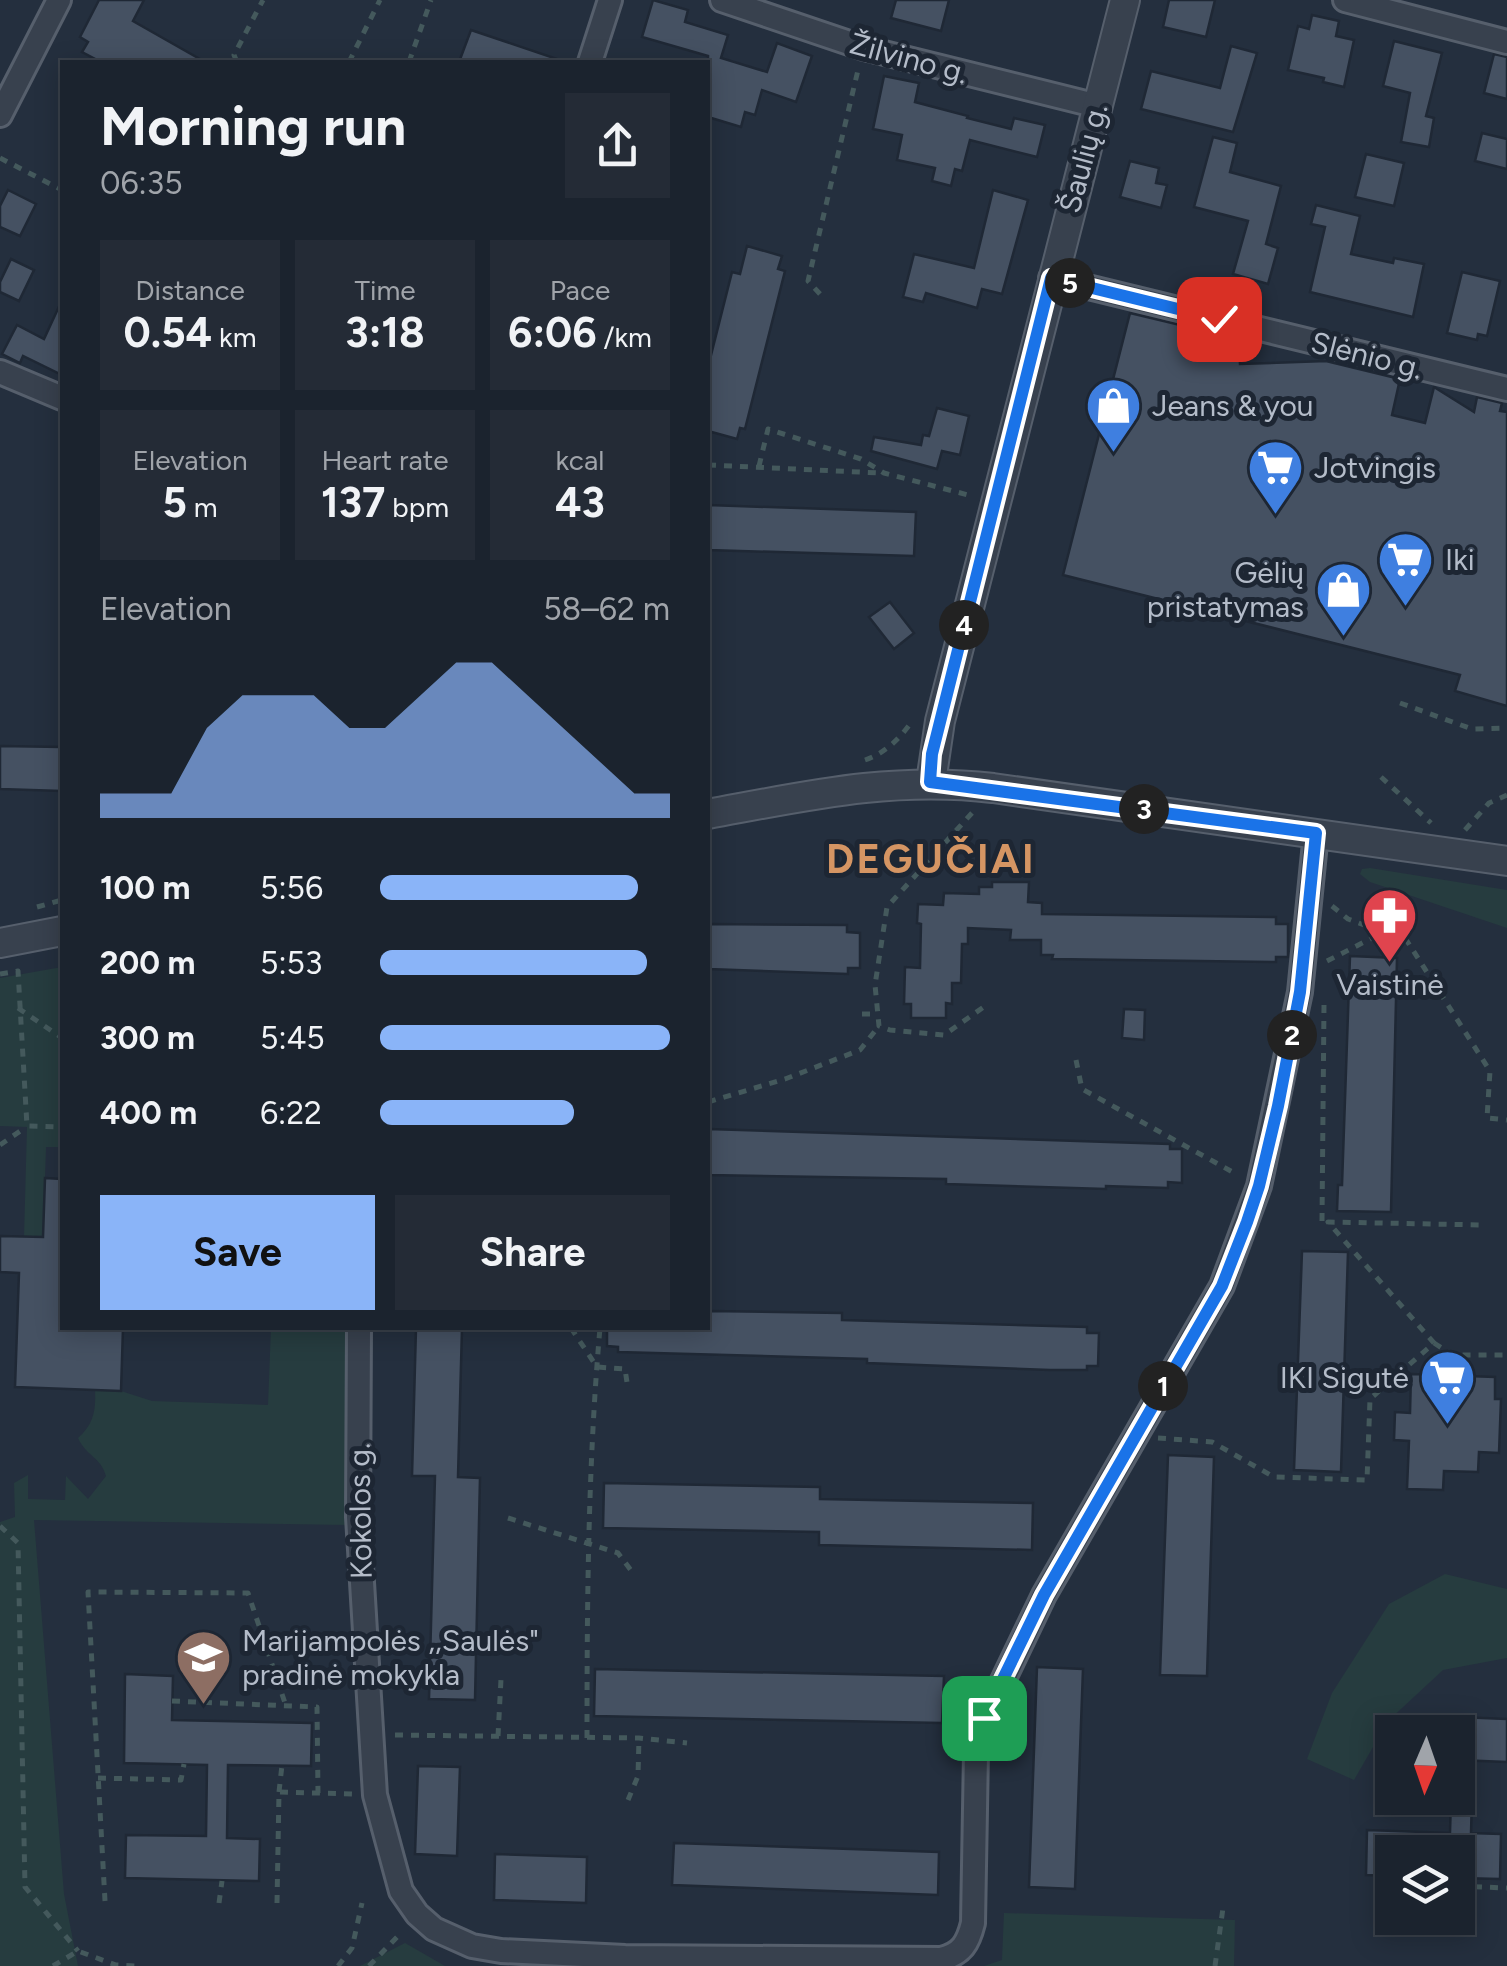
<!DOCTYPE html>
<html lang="en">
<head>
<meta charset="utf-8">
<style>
  :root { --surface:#1b232e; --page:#242b36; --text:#f1f3f6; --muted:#a0a4aa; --line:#39404a; --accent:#8ab4f8 }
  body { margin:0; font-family:Figtree,sans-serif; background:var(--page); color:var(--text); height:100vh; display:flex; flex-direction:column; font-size:38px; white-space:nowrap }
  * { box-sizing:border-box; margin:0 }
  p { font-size:32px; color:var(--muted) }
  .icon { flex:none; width:55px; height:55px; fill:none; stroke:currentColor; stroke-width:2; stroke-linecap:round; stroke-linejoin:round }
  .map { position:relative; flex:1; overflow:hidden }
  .drawer { position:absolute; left:60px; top:60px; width:650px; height:1270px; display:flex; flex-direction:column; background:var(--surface); border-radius:0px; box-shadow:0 5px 25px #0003,0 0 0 2px var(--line) }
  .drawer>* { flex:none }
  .needle { width:65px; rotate:182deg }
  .fabs { position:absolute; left:1375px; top:1715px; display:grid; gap:20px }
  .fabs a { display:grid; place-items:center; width:100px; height:100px; border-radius:0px; background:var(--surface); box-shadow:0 5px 25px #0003,0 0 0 2px var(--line); font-size:50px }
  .pin { position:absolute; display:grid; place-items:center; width:85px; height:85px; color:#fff; margin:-42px; border-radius:20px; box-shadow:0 5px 15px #0006 }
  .km { position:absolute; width:50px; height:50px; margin:-25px; border-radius:50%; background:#222; color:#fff; font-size:28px; line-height:50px; text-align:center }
  .round { display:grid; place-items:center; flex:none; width:105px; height:105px; border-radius:0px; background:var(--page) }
  .headline { display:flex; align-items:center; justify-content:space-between; height:170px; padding:0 40px }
  h1 { font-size:55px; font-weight:700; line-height:75px }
  .stats { display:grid; grid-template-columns:repeat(3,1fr); gap:15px; height:170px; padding:10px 40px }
  .stats div { display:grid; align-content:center; border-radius:0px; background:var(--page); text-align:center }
  .stats b { font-size:42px; font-weight:700 }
  .stats small { font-size:28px; font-weight:400 }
  .stats p { font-size:28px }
  .chart { height:280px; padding:20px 40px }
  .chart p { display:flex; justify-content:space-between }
  .chart svg { width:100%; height:180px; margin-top:10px; fill:var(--accent); opacity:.7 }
  .button { display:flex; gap:20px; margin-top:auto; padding:20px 40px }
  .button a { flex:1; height:115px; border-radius:0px; background:var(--accent); color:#111; font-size:40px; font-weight:700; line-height:115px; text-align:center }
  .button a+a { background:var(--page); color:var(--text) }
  ul { padding:0 40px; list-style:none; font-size:32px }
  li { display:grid; grid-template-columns:160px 120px 1fr; align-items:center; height:75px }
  li i { height:25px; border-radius:12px; background:var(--accent) }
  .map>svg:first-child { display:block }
  .green { fill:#263c3f }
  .building { fill:#455162; stroke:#1f2835; stroke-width:2.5 }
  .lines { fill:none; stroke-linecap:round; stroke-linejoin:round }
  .minor-casing { stroke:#565f6c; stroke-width:28 }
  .tertiary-casing { stroke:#565f6c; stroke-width:32 }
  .path { stroke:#44595c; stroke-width:5; stroke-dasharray:8 8; stroke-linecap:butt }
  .minor { stroke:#38414e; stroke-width:22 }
  .tertiary { stroke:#38414e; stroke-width:28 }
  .route-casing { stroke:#fff; stroke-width:20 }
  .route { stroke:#1a73e8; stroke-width:12 }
  .labels { text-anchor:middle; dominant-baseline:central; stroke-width:10; stroke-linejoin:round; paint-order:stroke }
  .street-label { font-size:30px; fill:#b4bcc9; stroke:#1d2633 }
  .poi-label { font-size:30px; fill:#b4bcc9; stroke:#1d2633; text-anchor:start }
  .district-label { font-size:40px; font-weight:bold; letter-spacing:2.5px; fill:#d59563; stroke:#1d2633 }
</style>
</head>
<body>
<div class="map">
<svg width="1507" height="1966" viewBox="0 0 1507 1966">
  <rect width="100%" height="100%" fill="#242f3e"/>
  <g class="green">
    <path d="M1370 868 1507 890V928L1370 882 1360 874 1362 869Z"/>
    <path d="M62 967V1147H46L43 1237H24L27 1127 0 1126V978Z"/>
    <path d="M271 1328H359L353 1617 347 1525 34 1520 64 1894 78 1966H0V1522L15 1517 14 1483 28 1475V1499L65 1500 66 1476 88 1499 106 1476C101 1457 86 1456 78 1438 94 1424 96 1410 95 1390L121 1391 152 1401 268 1405Z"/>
    <path d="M1445 1574 1507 1589V1658L1443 1670 1388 1721 1354 1780 1307 1759 1332 1693 1389 1604Z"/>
    <path d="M1004 1913 1235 1920 1234 1966H984L1002 1960Z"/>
    <path d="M405 1943 445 1966H360Z"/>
  </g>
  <g class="building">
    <path d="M99 0H144L133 21 205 62H101L82 52 88 42 80 37Z"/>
    <path d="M653 0 688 10 685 22 728 35 721 58 767 72 777 43 812 56 796 102 762 90 755 115 745 112 741 127 708 117V56L642 37Z"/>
    <path d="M896 0H949L941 31 891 18Z"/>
    <path d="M1169 0H1215L1206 37 1163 27Z"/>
    <path d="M1312 15 1339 21 1336 36 1354 40 1344 87 1323 82 1324 78 1288 70 1298 26 1309 29Z"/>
    <path d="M471 30 557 59 556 62H459Z"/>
    <path d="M1394 41 1442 53 1426 116 1434 118 1429 147 1401 142 1410 93 1383 86Z"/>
    <path d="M1231 46 1257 53 1233 132 1141 109 1151 71 1220 88Z"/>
    <path d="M1494 54 1507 57V99L1484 93Z"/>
    <path d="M884 76 919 83 915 102 968 116 967 118 1011 129 1014 118 1045 125 1037 157 970 140 962 171 955 169 951 186 932 181 935 168 897 160 902 135 873 129Z"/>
    <path d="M1482 133 1507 139V169L1475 161Z"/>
    <path d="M1213 137 1237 143 1230 172 1281 186 1266 244 1278 248 1268 284 1233 274 1248 221 1194 207Z"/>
    <path d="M1366 154 1404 163 1394 206 1355 197Z"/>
    <path d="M1130 161 1159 168 1156 183 1167 185 1161 208 1120 197Z"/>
    <path d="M8 190 36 204 20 236 0 227V206Z"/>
    <path d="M993 190 1028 200 1002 294 982 289 977 308 926 293 923 302 903 297 914 254 974 268Z"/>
    <path d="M1316 205 1360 216 1351 254 1393 263 1394 258 1424 264 1413 317 1310 292 1325 227 1311 224Z"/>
    <path d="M747 246 782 256 778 269 785 271 745 429 740 428 737 439 708 431V367L732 272 740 274Z"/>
    <path d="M11 259 34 270 19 301 0 292V282Z"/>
    <path d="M1462 272 1500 281 1487 336 1478 334 1477 340 1447 333Z"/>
    <path d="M62 300V375L23 356 20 363 2 354 17 325 44 339Z"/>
    <path d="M1130 313 1239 339 1240 364 1326 361 1400 379 1392 415 1425 423 1434 387 1474 412 1477 397 1502 403 1500 411 1507 412V706L1455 691 1460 675 1063 575Z"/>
    <path d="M937 408 969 416 960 455 942 451 937 469 871 451 874 437 921 445 923 435 929 436Z"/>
    <path d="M708 505 916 512 914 556 708 550Z"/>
    <path d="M890 602 914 633 894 649 869 617Z"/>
    <path d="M0 746 62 747V791L0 789Z"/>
    <path d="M992 882H1029L1028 902 1042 903V914L1276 917V924H1288V957H1276V962L1052 959 1053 955H1041V940H1010L1011 930 968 928V944H962L961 983H952V1004L946 1003V1018H911V1004H904L905 967 920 968 921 924 917 923 918 904 943 905 944 893 979 894V887H992Z"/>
    <path d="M708 924 847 925V932L860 933V968H848V974L708 969Z"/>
    <path d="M1350 956 1397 958 1391 1212 1337 1211 1338 1185H1342Z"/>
    <path d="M1124 1009 1145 1010 1144 1040 1122 1038Z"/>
    <path d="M708 1129 1170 1144V1149H1182V1183L1168 1182V1188L1106 1186V1189L946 1184V1179L708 1175Z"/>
    <path d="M45 1178 62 1179V1328H123L121 1391 15 1387 19 1273 0 1272V1236L43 1237Z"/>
    <path d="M1302 1251 1348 1252 1341 1472 1294 1470Z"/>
    <path d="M708 1311 842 1313V1320L1087 1327V1333H1099L1098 1366H1087V1370H1050L867 1363V1359L618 1352V1347L607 1346V1328H708Z"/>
    <path d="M416 1328H462L458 1477 480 1478 475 1700 429 1699 435 1476H412Z"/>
    <path d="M1411 1374 1495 1377V1399H1501L1499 1453 1479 1452 1478 1472 1444 1471 1443 1490 1407 1489 1409 1441 1394 1440 1395 1412 1410 1413Z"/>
    <path d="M1168 1455 1214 1457 1207 1676 1160 1675Z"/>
    <path d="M604 1483 820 1487V1499L1033 1503 1032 1550 819 1545V1532L603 1528Z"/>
    <path d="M1037 1667 1083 1669 1075 1889 1029 1887Z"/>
    <path d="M595 1669 944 1676 942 1723 594 1716Z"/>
    <path d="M125 1674 173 1676 172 1720 312 1723 311 1766 228 1765 227 1838 260 1839 259 1881 125 1878 126 1835 206 1836 207 1765 124 1763Z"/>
    <path d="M1458 1717 1507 1719V1762L1458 1760Z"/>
    <path d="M418 1766 460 1767 457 1856 415 1854Z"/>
    <path d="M1451 1798H1472L1471 1833 1501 1834 1500 1879 1458 1878V1852H1392V1876L1366 1875 1367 1830 1450 1833Z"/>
    <path d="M674 1843 939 1852 938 1895 672 1885Z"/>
    <path d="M495 1854 587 1857 586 1903 494 1900Z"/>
  </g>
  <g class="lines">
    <defs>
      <g id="minor">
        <path d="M722 0 864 48 1098 106"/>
        <path d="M1345 0 1507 42"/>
        <path d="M590 62 610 0"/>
        <path d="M0 115 59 0"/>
        <path d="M1051 278 1507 389"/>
        <path d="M0 372 62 398"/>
        <path d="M359 1328 358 1517 375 1795 401 1891 417 1914 434 1929 472 1946 501 1951 625 1957 941 1959C962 1954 968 1943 973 1923L976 1752 985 1718 1044 1595 1222 1286 1259 1186 1300 992 1316 833"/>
      </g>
      <g id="tertiary">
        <path d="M931 782 940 721 1125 0"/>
        <path d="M708 814C806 796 892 776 993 788L1507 861"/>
        <path d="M0 943 62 931"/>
      </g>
    </defs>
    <use href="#minor" class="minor-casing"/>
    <use href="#tertiary" class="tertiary-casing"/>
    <g class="path">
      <path d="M237 62 234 55 263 0"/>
      <path d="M349 62 380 0"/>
      <path d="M409 62 431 0"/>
      <path d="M0 158 62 190"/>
      <path d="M820 294 808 281 858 70"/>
      <path d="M708 465 881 473"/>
      <path d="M759 466 768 429 861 459 884 473 972 496"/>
      <path d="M1400 703 1472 729 1507 728"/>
      <path d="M865 760C886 753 901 737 913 720"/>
      <path d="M1381 777 1431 823"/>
      <path d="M972 813 887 907 875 985 879 1026 890 1030 944 1035 988 1004"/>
      <path d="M1465 830 1489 803 1507 795"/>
      <path d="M1332 906 1348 919 1407 941 1490 1071 1487 1118 1507 1120"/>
      <path d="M37 907 62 900"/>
      <path d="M1327 961 1380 934"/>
      <path d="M0 974 18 971 27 1126 62 1127"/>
      <path d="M18 1008 62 1038"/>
      <path d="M862 1014H878"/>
      <path d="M1076 1060 1082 1089 1238 1175"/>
      <path d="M708 1102 785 1079 860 1050 879 1026"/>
      <path d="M0 1145 26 1127"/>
      <path d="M1322 1221 1324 1004"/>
      <path d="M571 1328 597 1367 625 1369 628 1389"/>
      <path d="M1434 1343 1453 1355H1507"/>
      <path d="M1158 1438 1212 1442 1274 1477 1367 1480 1370 1399 1434 1343 1328 1222 1484 1225"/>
      <path d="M508 1518 618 1553 633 1573"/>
      <path d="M0 1526 18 1543 25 1887 78 1951"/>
      <path d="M172 1701 317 1707 318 1793"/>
      <path d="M395 1735 639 1738 687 1743"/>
      <path d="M498 1736 501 1679"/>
      <path d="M587 1738C587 1601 588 1464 600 1328"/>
      <path d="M98 1778 181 1780 184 1764"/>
      <path d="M279 1792 282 1765"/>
      <path d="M628 1800 638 1776 639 1738"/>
      <path d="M1458 1886 1507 1888"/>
      <path d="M105 1901 88 1592 248 1593 286 1706"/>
      <path d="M219 1903 222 1881"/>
      <path d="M277 1903 279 1792 352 1794"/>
      <path d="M53 1966 78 1951 116 1965 136 1966"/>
      <path d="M338 1966 352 1948 362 1903"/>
      <path d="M369 1966 402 1932"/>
      <path d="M1215 1966 1223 1908"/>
    </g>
    <use href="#minor" class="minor"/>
    <use href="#tertiary" class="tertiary"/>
  </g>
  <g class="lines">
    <defs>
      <path id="route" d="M984 1718 1044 1595 1222 1286 1247 1222 1259 1186 1278 1106 1300 992 1316 833 930 782 932 754 1051 278 1219 319"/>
    </defs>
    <use href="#route" class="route-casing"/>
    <use href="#route" class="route"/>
  </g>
  <defs>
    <symbol id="shop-pin" viewBox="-11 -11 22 30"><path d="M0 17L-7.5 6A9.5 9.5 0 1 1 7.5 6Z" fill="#3f7fe0" stroke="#1d2633"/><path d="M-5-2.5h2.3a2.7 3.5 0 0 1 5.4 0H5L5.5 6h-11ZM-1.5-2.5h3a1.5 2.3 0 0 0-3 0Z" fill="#fff"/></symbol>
    <symbol id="supermarket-pin" viewBox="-11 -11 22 30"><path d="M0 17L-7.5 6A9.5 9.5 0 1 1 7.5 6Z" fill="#3f7fe0" stroke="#1d2633"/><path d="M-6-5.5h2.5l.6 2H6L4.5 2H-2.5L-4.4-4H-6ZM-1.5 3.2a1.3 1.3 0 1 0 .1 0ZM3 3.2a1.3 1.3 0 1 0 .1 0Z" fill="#fff"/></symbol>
    <symbol id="pharmacy-pin" viewBox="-11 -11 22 30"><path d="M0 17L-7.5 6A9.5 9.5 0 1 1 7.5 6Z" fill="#e0444e" stroke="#1d2633"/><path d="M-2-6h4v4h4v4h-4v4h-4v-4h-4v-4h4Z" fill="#fff"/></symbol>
    <symbol id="school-pin" viewBox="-11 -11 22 30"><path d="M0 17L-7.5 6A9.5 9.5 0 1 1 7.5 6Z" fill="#8d6e63" stroke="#1d2633"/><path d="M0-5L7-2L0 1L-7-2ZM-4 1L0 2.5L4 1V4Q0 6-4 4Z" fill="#fff"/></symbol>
  </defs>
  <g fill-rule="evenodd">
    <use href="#shop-pin" x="1082" y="374" width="63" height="86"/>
    <use href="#supermarket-pin" x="1244" y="436" width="63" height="86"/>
    <use href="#supermarket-pin" x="1374" y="528" width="63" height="86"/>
    <use href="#shop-pin" x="1312" y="558" width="63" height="86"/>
    <use href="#pharmacy-pin" x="1358" y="884" width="63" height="86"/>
    <use href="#supermarket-pin" x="1416" y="1346" width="63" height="86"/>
    <use href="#school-pin" x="172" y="1626" width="63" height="86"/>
  </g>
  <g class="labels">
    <g class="street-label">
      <text transform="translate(909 58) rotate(15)">Žilvino g.</text>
      <text transform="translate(1083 158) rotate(-75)">Šaulių g.</text>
      <text transform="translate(1367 355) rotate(14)">Slėnio g.</text>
      <text transform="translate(360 1511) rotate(-91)">Kokolos g.</text>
    </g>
    <g class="poi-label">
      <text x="1152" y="405">Jeans &amp; you</text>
      <text x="1314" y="467">Jotvingis</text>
      <text x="1445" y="559">Iki</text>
      <text x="1304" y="572" text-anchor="end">Gėlių<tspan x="1304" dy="34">pristatymas</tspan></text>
      <text x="1390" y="984" text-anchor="middle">Vaistinė</text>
      <text x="1409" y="1377" text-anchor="end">IKI Sigutė</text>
      <text x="242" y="1640">Marijampolės ,,Saulės"<tspan x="242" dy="34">pradinė mokykla</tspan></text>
    </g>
    <g class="district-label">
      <text x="931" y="859">DEGUČIAI</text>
    </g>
  </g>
</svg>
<div class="fabs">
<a><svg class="needle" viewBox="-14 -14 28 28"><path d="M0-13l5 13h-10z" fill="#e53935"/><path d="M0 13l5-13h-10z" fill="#a0a4aa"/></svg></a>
<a><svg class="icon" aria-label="layers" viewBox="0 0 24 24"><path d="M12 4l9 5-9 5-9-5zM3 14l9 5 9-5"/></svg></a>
</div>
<div class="pin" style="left:984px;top:1718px;background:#1e9e55"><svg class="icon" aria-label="arrive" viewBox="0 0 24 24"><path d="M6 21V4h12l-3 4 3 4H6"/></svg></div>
<div class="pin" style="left:1219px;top:319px;background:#d93025"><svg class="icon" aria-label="check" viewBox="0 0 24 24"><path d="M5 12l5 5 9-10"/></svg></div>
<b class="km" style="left:1163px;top:1386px">1</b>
<b class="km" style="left:1292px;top:1035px">2</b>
<b class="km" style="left:1144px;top:809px">3</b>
<b class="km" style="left:964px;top:625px">4</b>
<b class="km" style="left:1070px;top:283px">5</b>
<section class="drawer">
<div class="headline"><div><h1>Morning run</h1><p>06:35</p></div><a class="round"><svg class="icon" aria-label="share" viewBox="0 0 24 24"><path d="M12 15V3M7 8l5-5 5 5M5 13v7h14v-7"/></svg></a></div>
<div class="stats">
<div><p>Distance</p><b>0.54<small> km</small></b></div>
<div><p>Time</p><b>3:18</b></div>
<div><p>Pace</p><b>6:06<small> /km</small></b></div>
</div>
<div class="stats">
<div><p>Elevation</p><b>5<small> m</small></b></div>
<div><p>Heart rate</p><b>137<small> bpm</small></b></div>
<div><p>kcal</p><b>43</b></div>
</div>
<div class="chart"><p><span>Elevation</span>58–62 m</p>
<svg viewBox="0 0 160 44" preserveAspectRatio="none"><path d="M0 44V38L10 38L20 38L30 22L40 14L50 14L60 14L70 22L80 22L90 14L100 6L110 6L120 14L130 22L140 30L150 38L160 38V44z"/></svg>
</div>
<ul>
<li><b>100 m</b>5:56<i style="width:89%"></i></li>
<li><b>200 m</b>5:53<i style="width:92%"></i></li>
<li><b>300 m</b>5:45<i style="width:100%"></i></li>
<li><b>400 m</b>6:22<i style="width:67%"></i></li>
</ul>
<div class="button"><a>Save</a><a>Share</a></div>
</section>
</div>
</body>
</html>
